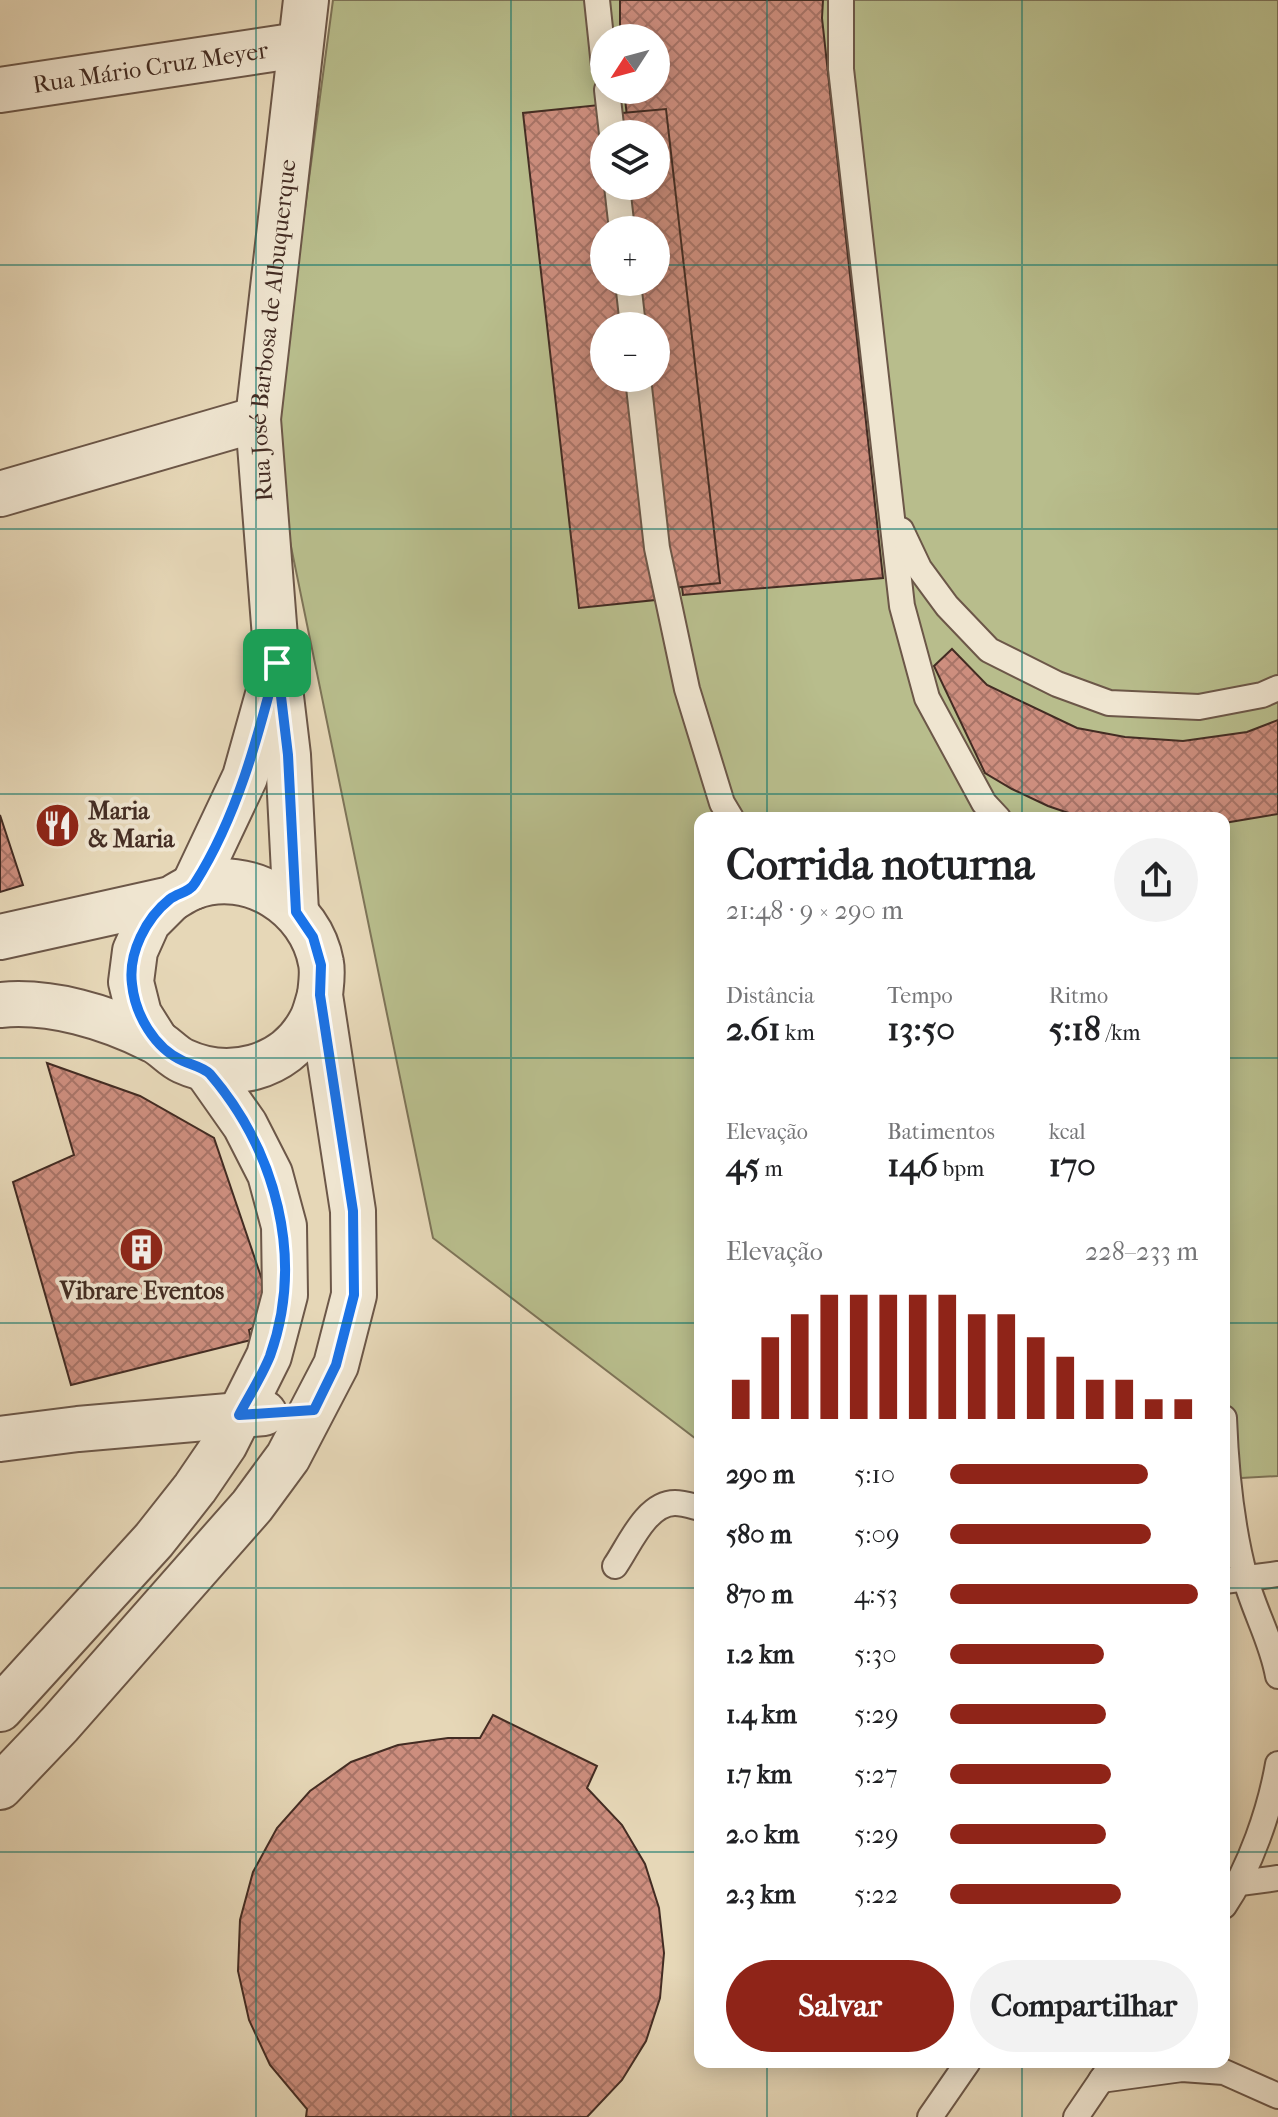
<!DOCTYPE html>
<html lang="pt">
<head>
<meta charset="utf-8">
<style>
  :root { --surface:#fff; --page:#f2f2f2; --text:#202124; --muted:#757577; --accent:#8f2418 }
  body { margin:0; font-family:"IM FELL French Canon",serif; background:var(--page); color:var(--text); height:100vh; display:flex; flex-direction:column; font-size:30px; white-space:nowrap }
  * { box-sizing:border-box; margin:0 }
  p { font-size:26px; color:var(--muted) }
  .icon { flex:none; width:44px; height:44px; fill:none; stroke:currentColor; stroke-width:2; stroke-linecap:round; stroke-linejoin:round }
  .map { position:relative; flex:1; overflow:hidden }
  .drawer { position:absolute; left:694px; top:812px; width:536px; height:1256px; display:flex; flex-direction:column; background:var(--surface); border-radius:16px; box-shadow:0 4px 20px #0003 }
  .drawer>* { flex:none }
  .needle { width:52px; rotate:234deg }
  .tools { position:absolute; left:590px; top:24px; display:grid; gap:16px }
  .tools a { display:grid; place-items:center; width:80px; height:80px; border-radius:50%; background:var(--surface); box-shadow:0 4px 20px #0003; font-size:40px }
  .pin { position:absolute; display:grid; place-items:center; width:68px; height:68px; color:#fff; margin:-34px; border-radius:16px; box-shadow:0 4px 12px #0006 }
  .round { display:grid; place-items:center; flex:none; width:84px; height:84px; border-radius:42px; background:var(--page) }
  .overview { display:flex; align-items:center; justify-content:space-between; height:136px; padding:0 32px }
  h1 { font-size:44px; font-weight:800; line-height:60px }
  .metrics { display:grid; grid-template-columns:repeat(3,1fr); gap:12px; height:136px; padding:8px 32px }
  .metrics div { display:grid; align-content:center }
  .metrics b { font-size:34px; font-weight:800 }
  .metrics small { font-size:22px; font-weight:400 }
  .metrics p { font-size:22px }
  .chart { height:224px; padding:16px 32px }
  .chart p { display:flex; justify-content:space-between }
  .chart svg { width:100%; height:144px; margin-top:8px; stroke:var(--accent); stroke-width:6 }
  .cta { display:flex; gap:16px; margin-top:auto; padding:16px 32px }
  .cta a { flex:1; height:92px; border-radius:48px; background:var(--accent); color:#fff; font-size:32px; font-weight:800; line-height:92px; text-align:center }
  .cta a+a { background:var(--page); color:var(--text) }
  ul { padding:0 32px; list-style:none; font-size:26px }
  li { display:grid; grid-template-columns:128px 96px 1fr; align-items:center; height:60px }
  li i { height:20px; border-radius:10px; background:var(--accent) }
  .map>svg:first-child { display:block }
  .green { fill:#b8bd8c; stroke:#7e7458; stroke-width:2; fill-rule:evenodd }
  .building { fill:url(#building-cross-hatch); stroke:#432c23; stroke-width:2 }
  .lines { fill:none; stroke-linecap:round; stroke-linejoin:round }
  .lane-casing { stroke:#6c5748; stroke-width:28 }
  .street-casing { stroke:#6c5748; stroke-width:48 }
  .lane { stroke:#efe5d0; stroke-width:24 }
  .street { stroke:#efe5d0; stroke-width:44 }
  .route-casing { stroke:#fff; stroke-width:16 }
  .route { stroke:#1a73e8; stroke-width:10 }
  .grid { fill:none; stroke:#0f766e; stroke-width:2; stroke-opacity:0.55 }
  .labels { text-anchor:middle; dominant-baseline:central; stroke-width:8; stroke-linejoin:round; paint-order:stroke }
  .street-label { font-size:24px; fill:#432c23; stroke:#efe5d0 }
  .poi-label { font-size:24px; font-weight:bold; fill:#432c23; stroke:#efe5d0; text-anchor:start }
</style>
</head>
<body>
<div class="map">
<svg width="1278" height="2117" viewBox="0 0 1278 2117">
  <defs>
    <pattern id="building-cross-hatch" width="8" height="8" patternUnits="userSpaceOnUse" patternTransform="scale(2)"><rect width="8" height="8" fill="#cd8e7e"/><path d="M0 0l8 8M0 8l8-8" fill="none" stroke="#a87467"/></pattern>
  </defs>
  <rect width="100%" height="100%" fill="#e6d7b7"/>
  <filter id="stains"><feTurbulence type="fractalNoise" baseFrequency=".0025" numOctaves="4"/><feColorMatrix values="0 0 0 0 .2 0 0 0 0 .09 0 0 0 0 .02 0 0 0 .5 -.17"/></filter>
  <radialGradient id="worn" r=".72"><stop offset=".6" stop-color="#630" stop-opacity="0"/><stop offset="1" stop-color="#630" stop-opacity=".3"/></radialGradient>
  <path class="green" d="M333 0H1278V1476L1224 1479V818H700V1442L433 1238 272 454ZM604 38H656V90H604ZM604 134H656V186H604ZM604 230H656V282H604ZM604 326H656V378H604Z"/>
  <g class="building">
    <path d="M620 0H823L822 18 883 578 683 595 656 364V326H652L646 282H656V230H640L635 186H656V134H629L624 90H656V38H620Z"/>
    <path d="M599 105 604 147V186H608L613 230H604V282H619L624 326H604V378H630L655 600 579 608 523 113Z"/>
    <path d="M666 109 720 583 654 590 630 378H656V326H624L619 282H656V230H613L608 186H656V134H604V147L600 115Z"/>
    <path d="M952 649 987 685 1077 728 1125 737 1183 741 1247 732 1278 720V814L1224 823V818H1083L1048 806 1012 789 985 773 934 666Z"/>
    <path d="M0 815 23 885 0 892Z"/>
    <path d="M47 1063 140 1096 214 1138 274 1315 249 1330 251 1340 71 1385 13 1182 74 1155Z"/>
    <path d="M493 1715 597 1766 587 1788 622 1825 645 1864 659 1908 664 1953 660 1998 646 2041 622 2080 587 2117H306L307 2109 270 2065 249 2020 238 1971 240 1920 253 1872 277 1828 310 1791 351 1762 398 1745 448 1738H480Z"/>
  </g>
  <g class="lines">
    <defs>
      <g id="lane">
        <path d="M597 0 604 66"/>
        <path d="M841 0V69L902 606 927 698 984 803 998 818"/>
        <path d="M607 90 612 134"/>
        <path d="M617 186 622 230"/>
        <path d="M628 282 633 326"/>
        <path d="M638 378 657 548 687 689 722 803 731 818"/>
        <path d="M901 530 919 568 947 606 989 650 1057 684 1109 703 1199 707 1262 695 1278 688"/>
        <path d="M1224 1418C1226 1471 1231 1525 1245 1577 1254 1611 1272 1641 1278 1676"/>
        <path d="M615 1566C629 1546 646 1503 675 1503 683 1503 692 1506 700 1508"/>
        <path d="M1224 1581 1278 1574"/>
        <path d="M1240 1883 1278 1878"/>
        <path d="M1224 1906C1250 1868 1270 1810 1278 1764"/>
        <path d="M1101 2080 1182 2069 1224 2072 1278 2096"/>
        <path d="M930 2117 968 2062"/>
        <path d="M1076 2117 1110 2067"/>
      </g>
      <g id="street">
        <path id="s1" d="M0 90 299 45"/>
        <path d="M0 494 258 419"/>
        <path d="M193 887 245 777 271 684"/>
        <path id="s2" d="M296 912 288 755 277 663 258 419 306 0"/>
        <path d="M0 937 171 899C178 895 185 890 193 887 249 866 311 906 321 963 323 973 321 985 320 995L353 1211 354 1295 336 1365 288 1457 252 1506 60 1724 0 1787"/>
        <path d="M0 1005C51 1000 107 1017 153 1040 164 1045 172 1056 183 1061 228 1082 285 1069 310 1023 315 1015 317 1004 320 995"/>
        <path d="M156 1041 139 1014 131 982 135 951 148 922 171 899"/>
        <path d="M0 1439 78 1429 264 1413"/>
        <path d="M0 1709 154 1540 195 1488 225 1444 269 1356 285 1295 284 1226 270 1174 245 1125 207 1071"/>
      </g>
    </defs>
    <use href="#lane" class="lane-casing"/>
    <use href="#street" class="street-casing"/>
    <use href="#lane" class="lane"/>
    <use href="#street" class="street"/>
  </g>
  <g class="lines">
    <defs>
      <path id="route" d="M277 663 288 755 296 912 313 937 321 965 320 995 353 1211 354 1295 336 1365 314 1410 239 1415C249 1396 262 1376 270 1356 305 1258 276 1151 210 1074 203 1067 192 1065 183 1061 154 1048 135 1014 132 984 128 953 146 918 170 899 178 893 190 892 195 883 237 817 258 737 277 663Z"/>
    </defs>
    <use href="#route" class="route-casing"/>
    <use href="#route" class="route"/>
  </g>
  <path class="grid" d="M256 0V2117M511 0V2117M767 0V818M1022 0V818M0 265H604M656 265H1278M0 529H1278M0 794H1278M0 1058H700M1224 1058H1278M0 1323H700M1224 1323H1278M0 1588H700M1224 1588H1278M0 1852H700M1224 1852H1278M767 2062V2117M1022 2062V2117"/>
  <defs>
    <symbol id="restaurant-disc" viewBox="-11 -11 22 22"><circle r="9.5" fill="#8f2418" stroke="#efe5d0"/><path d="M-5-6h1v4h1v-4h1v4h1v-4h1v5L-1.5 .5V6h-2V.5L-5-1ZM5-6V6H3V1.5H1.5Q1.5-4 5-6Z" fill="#fff"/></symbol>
    <symbol id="building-disc" viewBox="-11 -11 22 22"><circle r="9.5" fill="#8f2418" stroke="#efe5d0"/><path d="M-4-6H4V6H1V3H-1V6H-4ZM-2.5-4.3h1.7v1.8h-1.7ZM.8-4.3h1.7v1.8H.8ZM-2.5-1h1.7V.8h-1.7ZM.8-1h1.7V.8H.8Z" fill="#fff"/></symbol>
  </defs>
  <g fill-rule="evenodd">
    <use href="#restaurant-disc" x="32" y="800" width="51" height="51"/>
    <use href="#building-disc" x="116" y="1224" width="51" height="51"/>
  </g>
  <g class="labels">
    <g class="street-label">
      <text stroke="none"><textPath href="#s1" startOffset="152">Rua Mário Cruz Meyer</textPath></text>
      <text stroke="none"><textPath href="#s2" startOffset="584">Rua José Barbosa de Albuquerque</textPath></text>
    </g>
    <g class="poi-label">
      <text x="88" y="811">Maria<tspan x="88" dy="28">&amp; Maria</tspan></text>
      <text x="142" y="1291" text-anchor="middle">Vibrare Eventos</text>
    </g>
  </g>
  <rect width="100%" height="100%" filter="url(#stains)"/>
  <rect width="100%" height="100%" fill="url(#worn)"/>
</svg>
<div class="tools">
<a><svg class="needle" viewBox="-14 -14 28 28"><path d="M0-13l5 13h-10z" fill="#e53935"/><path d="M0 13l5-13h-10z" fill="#757577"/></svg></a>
<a><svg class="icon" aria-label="layers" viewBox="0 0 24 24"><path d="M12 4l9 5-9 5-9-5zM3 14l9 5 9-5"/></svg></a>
<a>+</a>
<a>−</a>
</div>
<div class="pin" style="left:277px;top:663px;background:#1e9e55"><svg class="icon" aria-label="arrive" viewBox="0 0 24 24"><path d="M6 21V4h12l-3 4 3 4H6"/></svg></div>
<section class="drawer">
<div class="overview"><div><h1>Corrida noturna</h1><p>21:48 · 9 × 290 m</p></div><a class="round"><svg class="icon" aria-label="share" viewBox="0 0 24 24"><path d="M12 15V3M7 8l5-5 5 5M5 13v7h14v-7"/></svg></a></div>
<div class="metrics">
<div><p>Distância</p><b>2.61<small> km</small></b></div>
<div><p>Tempo</p><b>13:50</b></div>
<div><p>Ritmo</p><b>5:18<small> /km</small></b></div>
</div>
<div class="metrics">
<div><p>Elevação</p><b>45<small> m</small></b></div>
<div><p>Batimentos</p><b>146<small> bpm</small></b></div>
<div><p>kcal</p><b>170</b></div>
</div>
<div class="chart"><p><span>Elevação</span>228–233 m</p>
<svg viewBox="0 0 160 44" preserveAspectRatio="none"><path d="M5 44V32M15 44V19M25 44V12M35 44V6M45 44V6M55 44V6M65 44V6M75 44V6M85 44V12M95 44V12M105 44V19M115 44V25M125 44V32M135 44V32M145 44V38M155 44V38"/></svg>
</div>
<ul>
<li><b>290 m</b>5:10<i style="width:80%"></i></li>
<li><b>580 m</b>5:09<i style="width:81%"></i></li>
<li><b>870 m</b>4:53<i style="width:100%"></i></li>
<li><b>1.2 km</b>5:30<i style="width:62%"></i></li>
<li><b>1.4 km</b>5:29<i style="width:63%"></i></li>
<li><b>1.7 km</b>5:27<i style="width:65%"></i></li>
<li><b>2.0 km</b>5:29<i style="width:63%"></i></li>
<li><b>2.3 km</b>5:22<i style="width:69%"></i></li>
</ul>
<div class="cta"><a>Salvar</a><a>Compartilhar</a></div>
</section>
</div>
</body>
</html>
